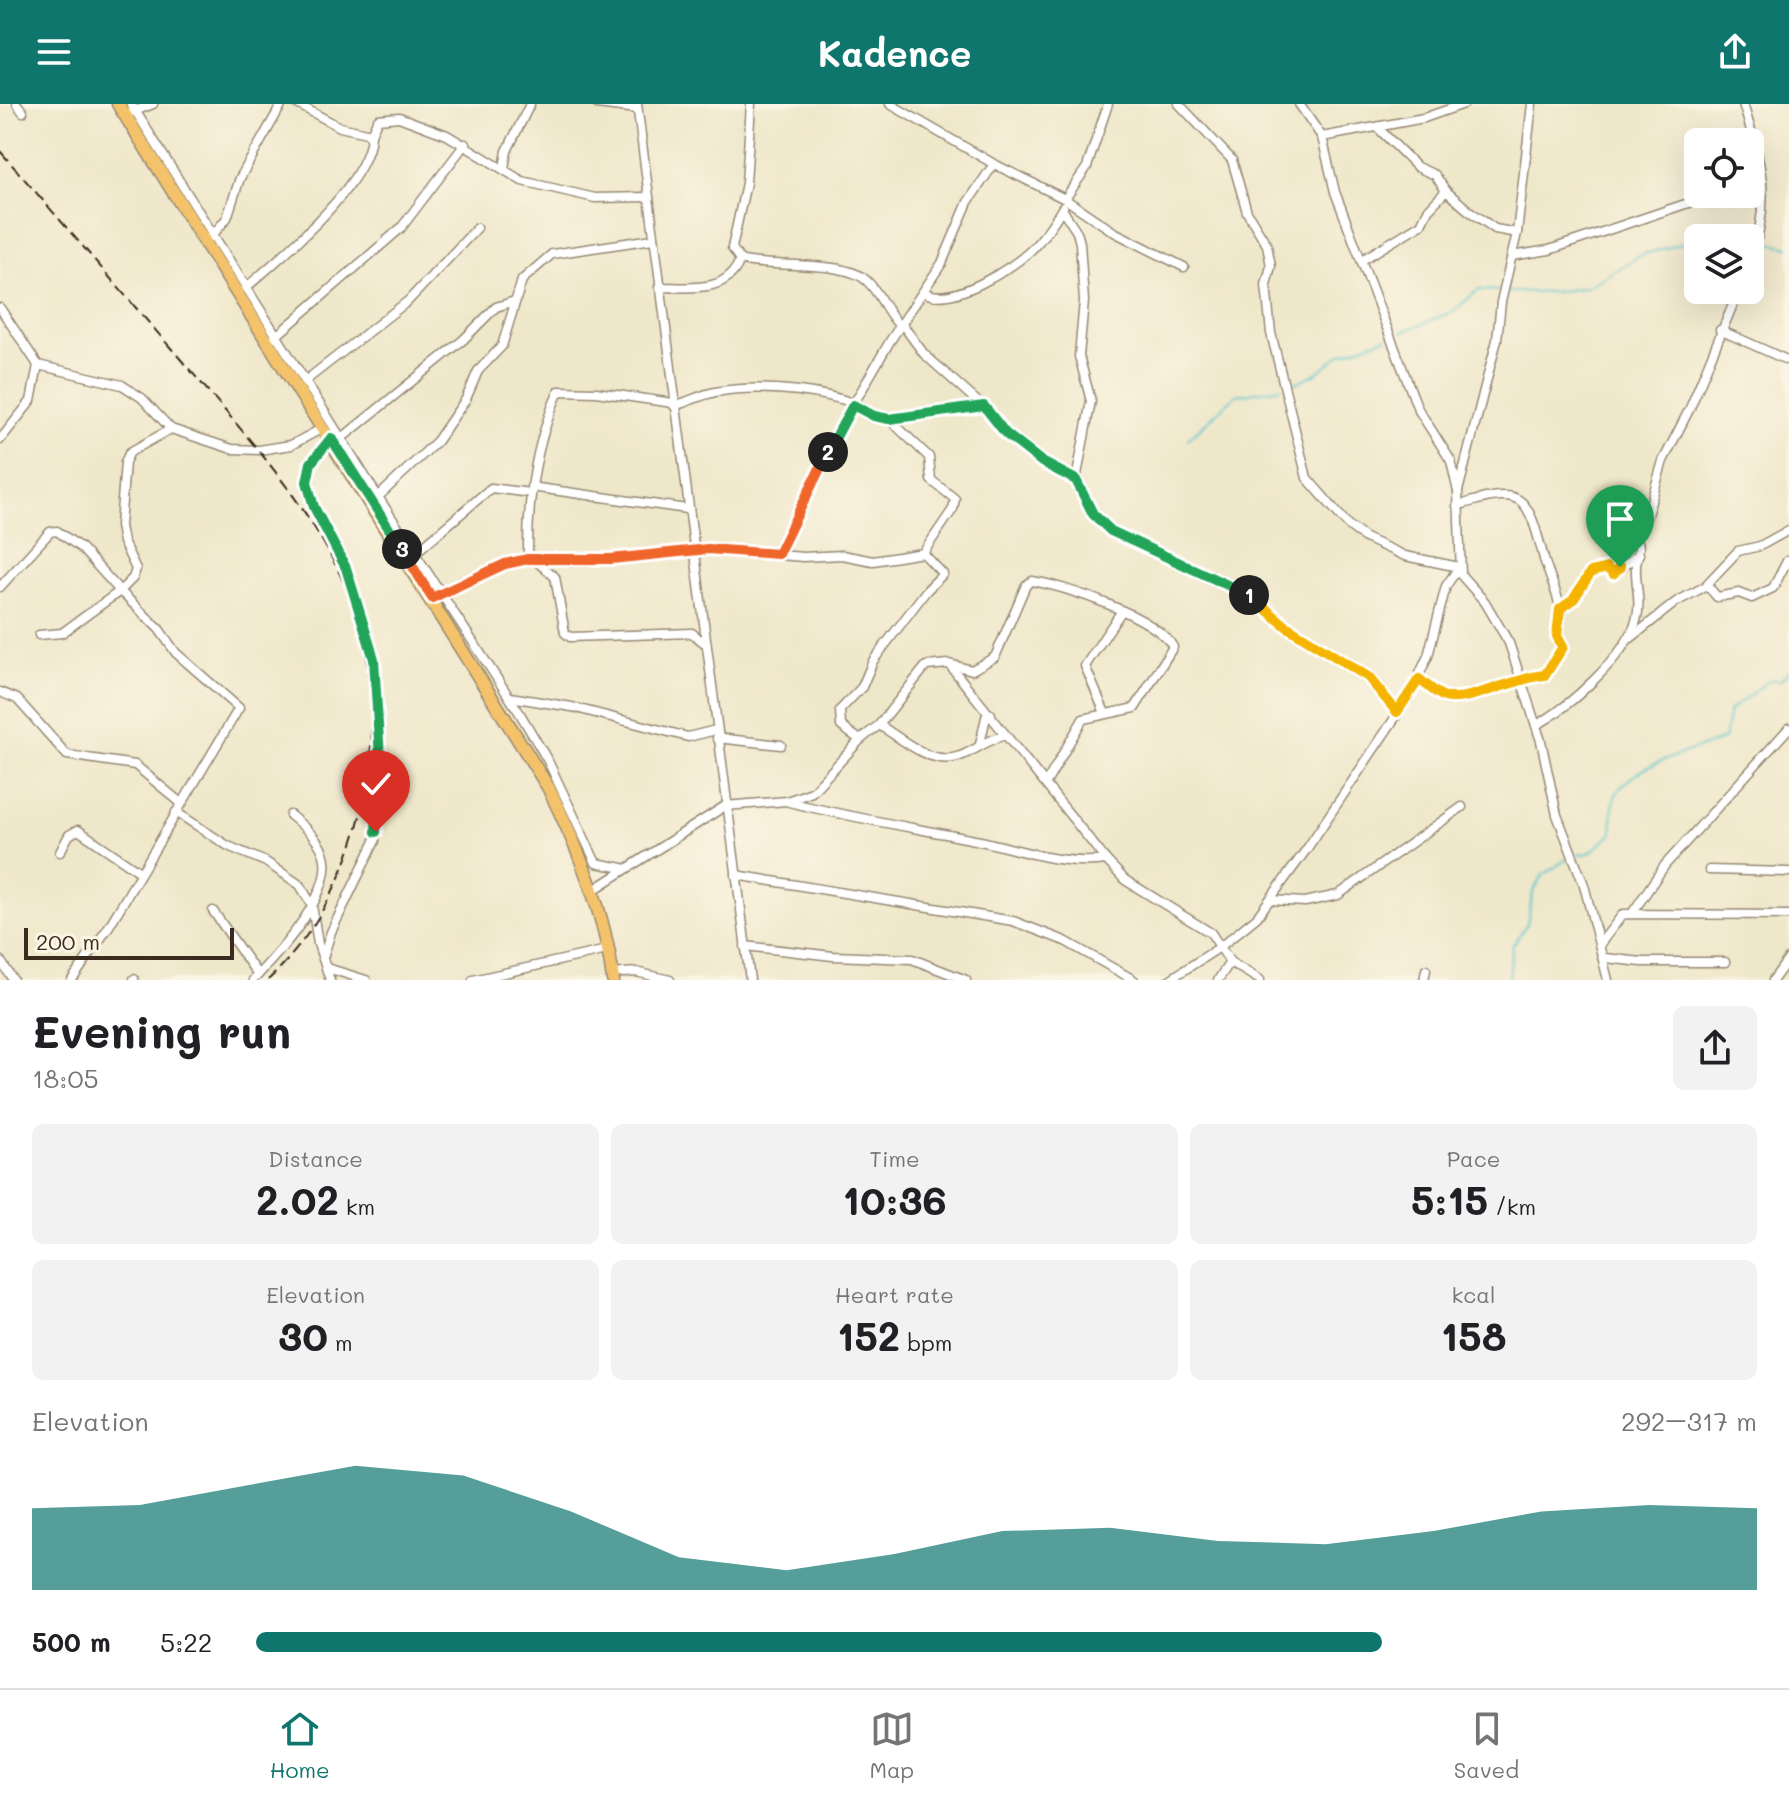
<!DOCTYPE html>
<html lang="en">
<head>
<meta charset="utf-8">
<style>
  :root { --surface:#fff; --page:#f2f2f2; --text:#202124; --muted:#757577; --line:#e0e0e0; --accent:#0f766e }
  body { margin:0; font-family:Mali,sans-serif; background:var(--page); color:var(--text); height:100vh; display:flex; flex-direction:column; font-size:30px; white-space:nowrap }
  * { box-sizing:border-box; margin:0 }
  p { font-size:26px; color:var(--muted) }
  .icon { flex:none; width:44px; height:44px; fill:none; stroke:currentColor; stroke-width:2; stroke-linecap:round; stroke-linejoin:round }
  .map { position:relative; height:876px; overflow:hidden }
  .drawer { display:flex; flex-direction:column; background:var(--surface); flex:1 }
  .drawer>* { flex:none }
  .buttons { position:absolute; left:1684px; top:24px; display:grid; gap:16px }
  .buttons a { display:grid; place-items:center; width:80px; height:80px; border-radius:12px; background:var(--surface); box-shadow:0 8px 32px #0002; font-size:40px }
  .scale { position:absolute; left:24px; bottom:20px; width:210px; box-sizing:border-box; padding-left:8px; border:4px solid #3b2a1e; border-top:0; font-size:22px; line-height:28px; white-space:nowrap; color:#3b2a1e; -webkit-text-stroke:6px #fcf5e5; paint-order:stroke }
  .pin { position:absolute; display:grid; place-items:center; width:68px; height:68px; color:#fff; margin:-82px -34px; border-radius:50% 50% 50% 0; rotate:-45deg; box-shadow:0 0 8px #0007 }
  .pin .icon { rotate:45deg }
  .km { position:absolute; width:40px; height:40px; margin:-20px; border-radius:50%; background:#222; color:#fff; font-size:22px; line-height:40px; text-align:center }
  .round { display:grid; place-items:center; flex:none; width:84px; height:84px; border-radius:12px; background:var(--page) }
  .overview { display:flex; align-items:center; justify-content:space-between; height:136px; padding:0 32px }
  h1 { font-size:44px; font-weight:700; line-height:60px }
  .metrics { display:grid; grid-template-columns:repeat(3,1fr); gap:12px; height:136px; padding:8px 32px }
  .metrics div { display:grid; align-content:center; border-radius:12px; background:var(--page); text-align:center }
  .metrics b { font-size:40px; font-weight:700 }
  .metrics small { font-size:22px; font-weight:400 }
  .metrics p { font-size:22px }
  .chart { height:224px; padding:16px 32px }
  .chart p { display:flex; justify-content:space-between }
  .chart svg { width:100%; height:144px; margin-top:8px; fill:var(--accent); opacity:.7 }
  ul { padding:0 32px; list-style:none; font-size:26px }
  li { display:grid; grid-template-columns:128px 96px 1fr; align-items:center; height:60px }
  li i { height:20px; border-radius:10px; background:var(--accent) }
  header { display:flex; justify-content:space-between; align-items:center; height:104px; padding:0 32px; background:var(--accent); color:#fff; font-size:36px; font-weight:700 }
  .menu { display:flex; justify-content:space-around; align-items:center; height:112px; border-top:2px solid var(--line); background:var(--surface); font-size:22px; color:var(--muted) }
  .menu a { display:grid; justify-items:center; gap:4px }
  .menu .on { color:var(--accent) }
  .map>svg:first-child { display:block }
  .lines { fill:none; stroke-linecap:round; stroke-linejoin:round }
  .stream { stroke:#57c4cb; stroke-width:2 }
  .minor-casing { stroke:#958874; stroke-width:11 }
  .primary-casing { stroke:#958874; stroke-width:15 }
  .minor { stroke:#fff; stroke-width:8 }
  .primary { stroke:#f3c26a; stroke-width:12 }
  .rail { stroke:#3b2a1e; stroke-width:2; stroke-dasharray:12 6; stroke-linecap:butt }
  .split-1-casing { stroke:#fff; stroke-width:16 }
  .split-2-casing { stroke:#fff; stroke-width:16 }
  .split-3-casing { stroke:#fff; stroke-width:16 }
  .split-4-casing { stroke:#fff; stroke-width:16 }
  .split-1 { stroke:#f5b400; stroke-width:10 }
  .split-2 { stroke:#22a559; stroke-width:10 }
  .split-3 { stroke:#f0652b; stroke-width:10 }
  .split-4 { stroke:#22a559; stroke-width:10 }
</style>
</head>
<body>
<header><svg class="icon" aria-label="menu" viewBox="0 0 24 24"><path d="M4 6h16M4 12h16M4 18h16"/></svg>Kadence<svg class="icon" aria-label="share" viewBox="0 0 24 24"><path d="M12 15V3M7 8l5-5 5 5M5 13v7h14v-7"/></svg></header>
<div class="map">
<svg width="1789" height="876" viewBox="0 0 1789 876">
  <rect width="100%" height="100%" fill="#fcf5e5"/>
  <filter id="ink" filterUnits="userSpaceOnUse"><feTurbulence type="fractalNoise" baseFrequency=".0125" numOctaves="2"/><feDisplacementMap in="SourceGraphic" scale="16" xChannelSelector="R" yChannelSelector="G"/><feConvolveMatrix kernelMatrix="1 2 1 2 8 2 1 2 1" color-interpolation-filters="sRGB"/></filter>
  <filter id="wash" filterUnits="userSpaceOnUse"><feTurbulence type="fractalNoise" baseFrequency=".006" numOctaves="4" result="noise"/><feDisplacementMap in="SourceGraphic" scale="32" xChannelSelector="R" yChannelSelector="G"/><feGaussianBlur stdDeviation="1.8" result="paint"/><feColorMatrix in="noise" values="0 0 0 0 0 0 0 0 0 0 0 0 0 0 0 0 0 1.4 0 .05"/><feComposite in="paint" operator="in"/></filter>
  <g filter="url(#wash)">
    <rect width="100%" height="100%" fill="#efe7c9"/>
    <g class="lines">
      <g class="stream">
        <path d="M1707 134H1713"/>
        <path d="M1766 138 1789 143"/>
        <path d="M1508 188H1554L1587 183 1641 151 1698 135"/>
        <path d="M1402 228 1454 207 1478 186 1500 187"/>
        <path d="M1287 283 1317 269 1341 250 1387 233"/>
        <path d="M1188 335 1236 291 1281 284"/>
        <path d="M1578 751 1589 749 1612 730C1613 719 1611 703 1615 693 1628 661 1694 647 1724 635L1729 607 1769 576H1781L1789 566"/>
        <path d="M1509 876 1512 842 1527 820 1533 788 1543 771 1567 755"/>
      </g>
    </g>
  </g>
  <g filter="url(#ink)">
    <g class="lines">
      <defs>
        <g id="minor">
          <path d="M17 0 23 8"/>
          <path d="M131 0 378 393 519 608 548 657 596 759 623 764"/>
          <path d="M597 0 637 5"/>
          <path d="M637 0 750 876"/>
          <path d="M890 0 994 60 1065 95 1114 128 1184 163"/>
          <path d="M1179 0 1232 56 1247 108 1267 141 1271 162 1266 181 1271 229 1307 374 1348 421 1365 434 1405 452 1459 463"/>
          <path d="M1299 0 1322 33 1335 88 1418 305 1451 357 1458 388 1461 471 1485 498 1509 539 1541 637 1557 711 1584 781 1608 876"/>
          <path d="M1743 0C1761 58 1773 96 1750 157"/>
          <path d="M132 8 153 0"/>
          <path d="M1378 24 1417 63 1435 71 1446 87 1468 106 1495 125 1517 129"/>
          <path d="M371 30 378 15 399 13 447 31 522 77 595 94 648 93"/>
          <path d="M1322 33 1424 14 1464 0"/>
          <path d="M504 64 507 47 530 0"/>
          <path d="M1750 80 1762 78"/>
          <path d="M1065 95 1087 63 1108 0"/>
          <path d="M1062 105 1077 128 1080 139 1084 197 1079 252 1091 297 1076 376"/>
          <path d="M211 133 227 114 240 74 282 0"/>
          <path d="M1512 152 1549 146 1715 90"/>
          <path d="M740 156 732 144 746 79 751 0"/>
          <path d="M1362 156 1421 120 1428 106 1446 87"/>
          <path d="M248 182C283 151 371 79 371 30L340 23 297 0"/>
          <path d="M659 183C690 183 727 190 740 156 773 165 845 155 867 177 881 190 886 209 900 222"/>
          <path d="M924 188C950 204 1014 164 1033 144 1045 132 1054 118 1063 103"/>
          <path d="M0 204 38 261 122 281 142 294 171 325 232 345 259 346 291 341 323 324"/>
          <path d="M902 220 924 250 989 308 1006 330 1042 358 1076 376 1093 410 1111 427 1241 485 1286 522 1368 573 1397 608"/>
          <path d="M1720 226 1789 257"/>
          <path d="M275 233 401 124 465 40"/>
          <path d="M305 277 408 197 477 124"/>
          <path d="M674 302C687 298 701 291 715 288 753 281 806 285 844 296 860 301 871 313 889 315L984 302"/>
          <path d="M342 334 463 236 496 203 515 197"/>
          <path d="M0 336 31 297 38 261"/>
          <path d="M531 383 687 405"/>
          <path d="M1458 387 1497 236 1501 198 1517 129 1532 0"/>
          <path d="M378 393 437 337 466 295 478 267 502 242 522 176 552 150 653 135"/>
          <path d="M415 449 491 384 530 389"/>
          <path d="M778 450 841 322 890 237 942 159 968 98 994 60"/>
          <path d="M528 455C527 397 535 340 559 287L596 288 673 299"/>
          <path d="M535 456 555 473 565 529 570 533 692 529 703 538"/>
          <path d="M1707 481 1717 493 1739 489 1752 494 1773 484 1787 457"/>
          <path d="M0 483 50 428 57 427 81 444 120 487 62 529 39 531"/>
          <path d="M432 494 505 460 528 455H611L708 445 803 453 842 451 873 457 923 449 953 405 955 395 931 376 929 353 889 315"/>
          <path d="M1560 505 1573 496 1591 468 1607 464 1613 470 1639 450"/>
          <path d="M1631 534 1676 498 1704 483 1738 447 1760 442 1789 426"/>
          <path d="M952 564 1106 756"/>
          <path d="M1419 575C1427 581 1436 589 1445 593 1465 600 1520 572 1545 571L1563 543C1552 531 1563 523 1561 509 1559 492 1549 472 1544 455 1527 390 1524 381 1457 402"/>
          <path d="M0 588 17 595 67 651 135 661 181 699"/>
          <path d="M510 593 572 603 688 633 716 626"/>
          <path d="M1105 609 1085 562 1121 508"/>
          <path d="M879 621C905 636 933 666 965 650 980 643 989 635 1006 631"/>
          <path d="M1536 621C1566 607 1628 549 1636 517 1642 498 1635 481 1636 462 1637 451 1642 443 1636 433L1647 411 1663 357 1690 304 1739 186"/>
          <path d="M717 634 781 641"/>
          <path d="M860 636 841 622 840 606 862 583 873 557 926 487 943 470 923 449"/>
          <path d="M980 640 986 613 991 610"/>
          <path d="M789 698C852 714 916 724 980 737 1023 746 1062 762 1106 756L1125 776 1211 829 1230 858 1260 876"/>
          <path d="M176 708 228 742 266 758 300 781 312 801 318 840 330 876"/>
          <path d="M60 748 69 731 78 726 140 768"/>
          <path d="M1709 766 1789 768"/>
          <path d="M736 771 1013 817 1065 837 1134 876"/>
          <path d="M592 787 725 702 787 697 812 688 860 636 879 621 926 562 949 560 972 566 995 553 1026 481 1032 477C1065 482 1157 513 1173 543L1135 604 1083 615 1046 679"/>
          <path d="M1270 796 1305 798 1338 791 1462 703"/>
          <path d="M213 807 258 871"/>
          <path d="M1633 808 1665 761 1789 624"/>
          <path d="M1600 840 1623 810 1789 811"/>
          <path d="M745 842 833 852 912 855 966 876"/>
          <path d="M323 854 331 828 375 737 380 654 378 595 369 533 346 464 308 389 311 359 331 335"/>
          <path d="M1605 854 1642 858H1725"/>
          <path d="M0 856 13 876"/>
          <path d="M327 864 366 876"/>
          <path d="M612 870 636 868 670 876"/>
          <path d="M134 875V876"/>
          <path d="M72 876 108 824 239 604 176 549 159 525 120 487 133 474 136 465 123 438 120 422 125 358 130 348 171 325"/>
          <path d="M253 876C277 851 338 786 323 748 317 733 302 721 290 711"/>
          <path d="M473 876 607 846"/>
          <path d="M1169 876 1220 843 1257 813 1306 746 1409 593 1428 552 1446 482 1459 463"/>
          <path d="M1218 876 1230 858"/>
          <path d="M1424 876 1426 866"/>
          <path d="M1773 876 1789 854"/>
        </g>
        <path id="primary" d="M118 0 548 683C578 744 605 808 613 876"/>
      </defs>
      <use href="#minor" class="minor-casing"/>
      <use href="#primary" class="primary-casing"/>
      <use href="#minor" class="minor"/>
      <use href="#primary" class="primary"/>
      <path class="rail" d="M0 47C61 117 122 188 183 258 304 398 405 503 362 703 348 767 316 831 268 876"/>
    </g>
  </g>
  <g class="lines" filter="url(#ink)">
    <defs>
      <path id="split-1" d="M1249 491 1286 522 1368 573 1397 608 1419 575C1427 581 1436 590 1445 593 1465 600 1520 572 1545 571L1563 543 1557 532 1560 505 1573 496 1591 468 1607 464 1613 470 1620 463"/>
      <path id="split-2" d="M828 348 853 301 874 312 889 315 984 302 1006 330 1042 358 1076 376 1093 410 1111 427 1249 491"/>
      <path id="split-3" d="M402 445 432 494 505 460 528 455H611L708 445 778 450 828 348"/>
      <path id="split-4" d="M376 728 380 654 374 555 346 464 314 403 307 378 311 359 331 334 402 445"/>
    </defs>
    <use href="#split-1" class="split-1-casing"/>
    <use href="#split-2" class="split-2-casing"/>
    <use href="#split-3" class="split-3-casing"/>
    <use href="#split-4" class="split-4-casing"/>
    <use href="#split-1" class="split-1"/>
    <use href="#split-2" class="split-2"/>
    <use href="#split-3" class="split-3"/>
    <use href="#split-4" class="split-4"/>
  </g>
</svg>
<div class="buttons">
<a><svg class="icon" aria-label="locate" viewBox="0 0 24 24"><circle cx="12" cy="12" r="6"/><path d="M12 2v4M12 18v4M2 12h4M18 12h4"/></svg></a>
<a><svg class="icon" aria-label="layers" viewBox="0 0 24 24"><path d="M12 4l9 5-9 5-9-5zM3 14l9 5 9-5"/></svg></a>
</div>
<div class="scale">200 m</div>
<div class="pin" style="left:1620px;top:463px;background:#1e9e55"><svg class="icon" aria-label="arrive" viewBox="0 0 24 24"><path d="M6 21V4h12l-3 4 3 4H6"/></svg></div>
<div class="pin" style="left:376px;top:728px;background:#d93025"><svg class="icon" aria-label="check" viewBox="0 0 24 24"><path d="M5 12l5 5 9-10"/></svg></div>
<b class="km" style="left:1249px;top:491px">1</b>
<b class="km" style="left:828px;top:348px">2</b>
<b class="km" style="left:402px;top:445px">3</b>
</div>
<section class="drawer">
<div class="overview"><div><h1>Evening run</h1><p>18:05</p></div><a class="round"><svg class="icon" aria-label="share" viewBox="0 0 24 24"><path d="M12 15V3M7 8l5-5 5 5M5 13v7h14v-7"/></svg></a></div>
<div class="metrics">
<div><p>Distance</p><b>2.02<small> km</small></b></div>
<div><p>Time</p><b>10:36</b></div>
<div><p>Pace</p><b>5:15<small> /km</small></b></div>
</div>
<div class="metrics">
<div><p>Elevation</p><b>30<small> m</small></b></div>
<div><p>Heart rate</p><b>152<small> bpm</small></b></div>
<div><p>kcal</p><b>158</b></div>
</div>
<div class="chart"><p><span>Elevation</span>292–317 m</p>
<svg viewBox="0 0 160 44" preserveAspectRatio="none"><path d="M0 44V19L10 18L20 12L30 6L40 9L50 20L60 34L70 38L80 33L90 26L100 25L110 29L120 30L130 26L140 20L150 18L160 19V44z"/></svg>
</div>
<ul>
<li><b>500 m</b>5:22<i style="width:75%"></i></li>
</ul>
</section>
<nav class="menu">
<a class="on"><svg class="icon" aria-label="home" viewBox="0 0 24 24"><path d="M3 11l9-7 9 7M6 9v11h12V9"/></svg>Home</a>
<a><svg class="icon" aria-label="map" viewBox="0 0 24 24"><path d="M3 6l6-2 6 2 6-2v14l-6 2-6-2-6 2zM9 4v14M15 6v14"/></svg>Map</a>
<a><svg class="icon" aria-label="saved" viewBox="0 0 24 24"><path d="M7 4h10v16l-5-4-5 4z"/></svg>Saved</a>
</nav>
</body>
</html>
